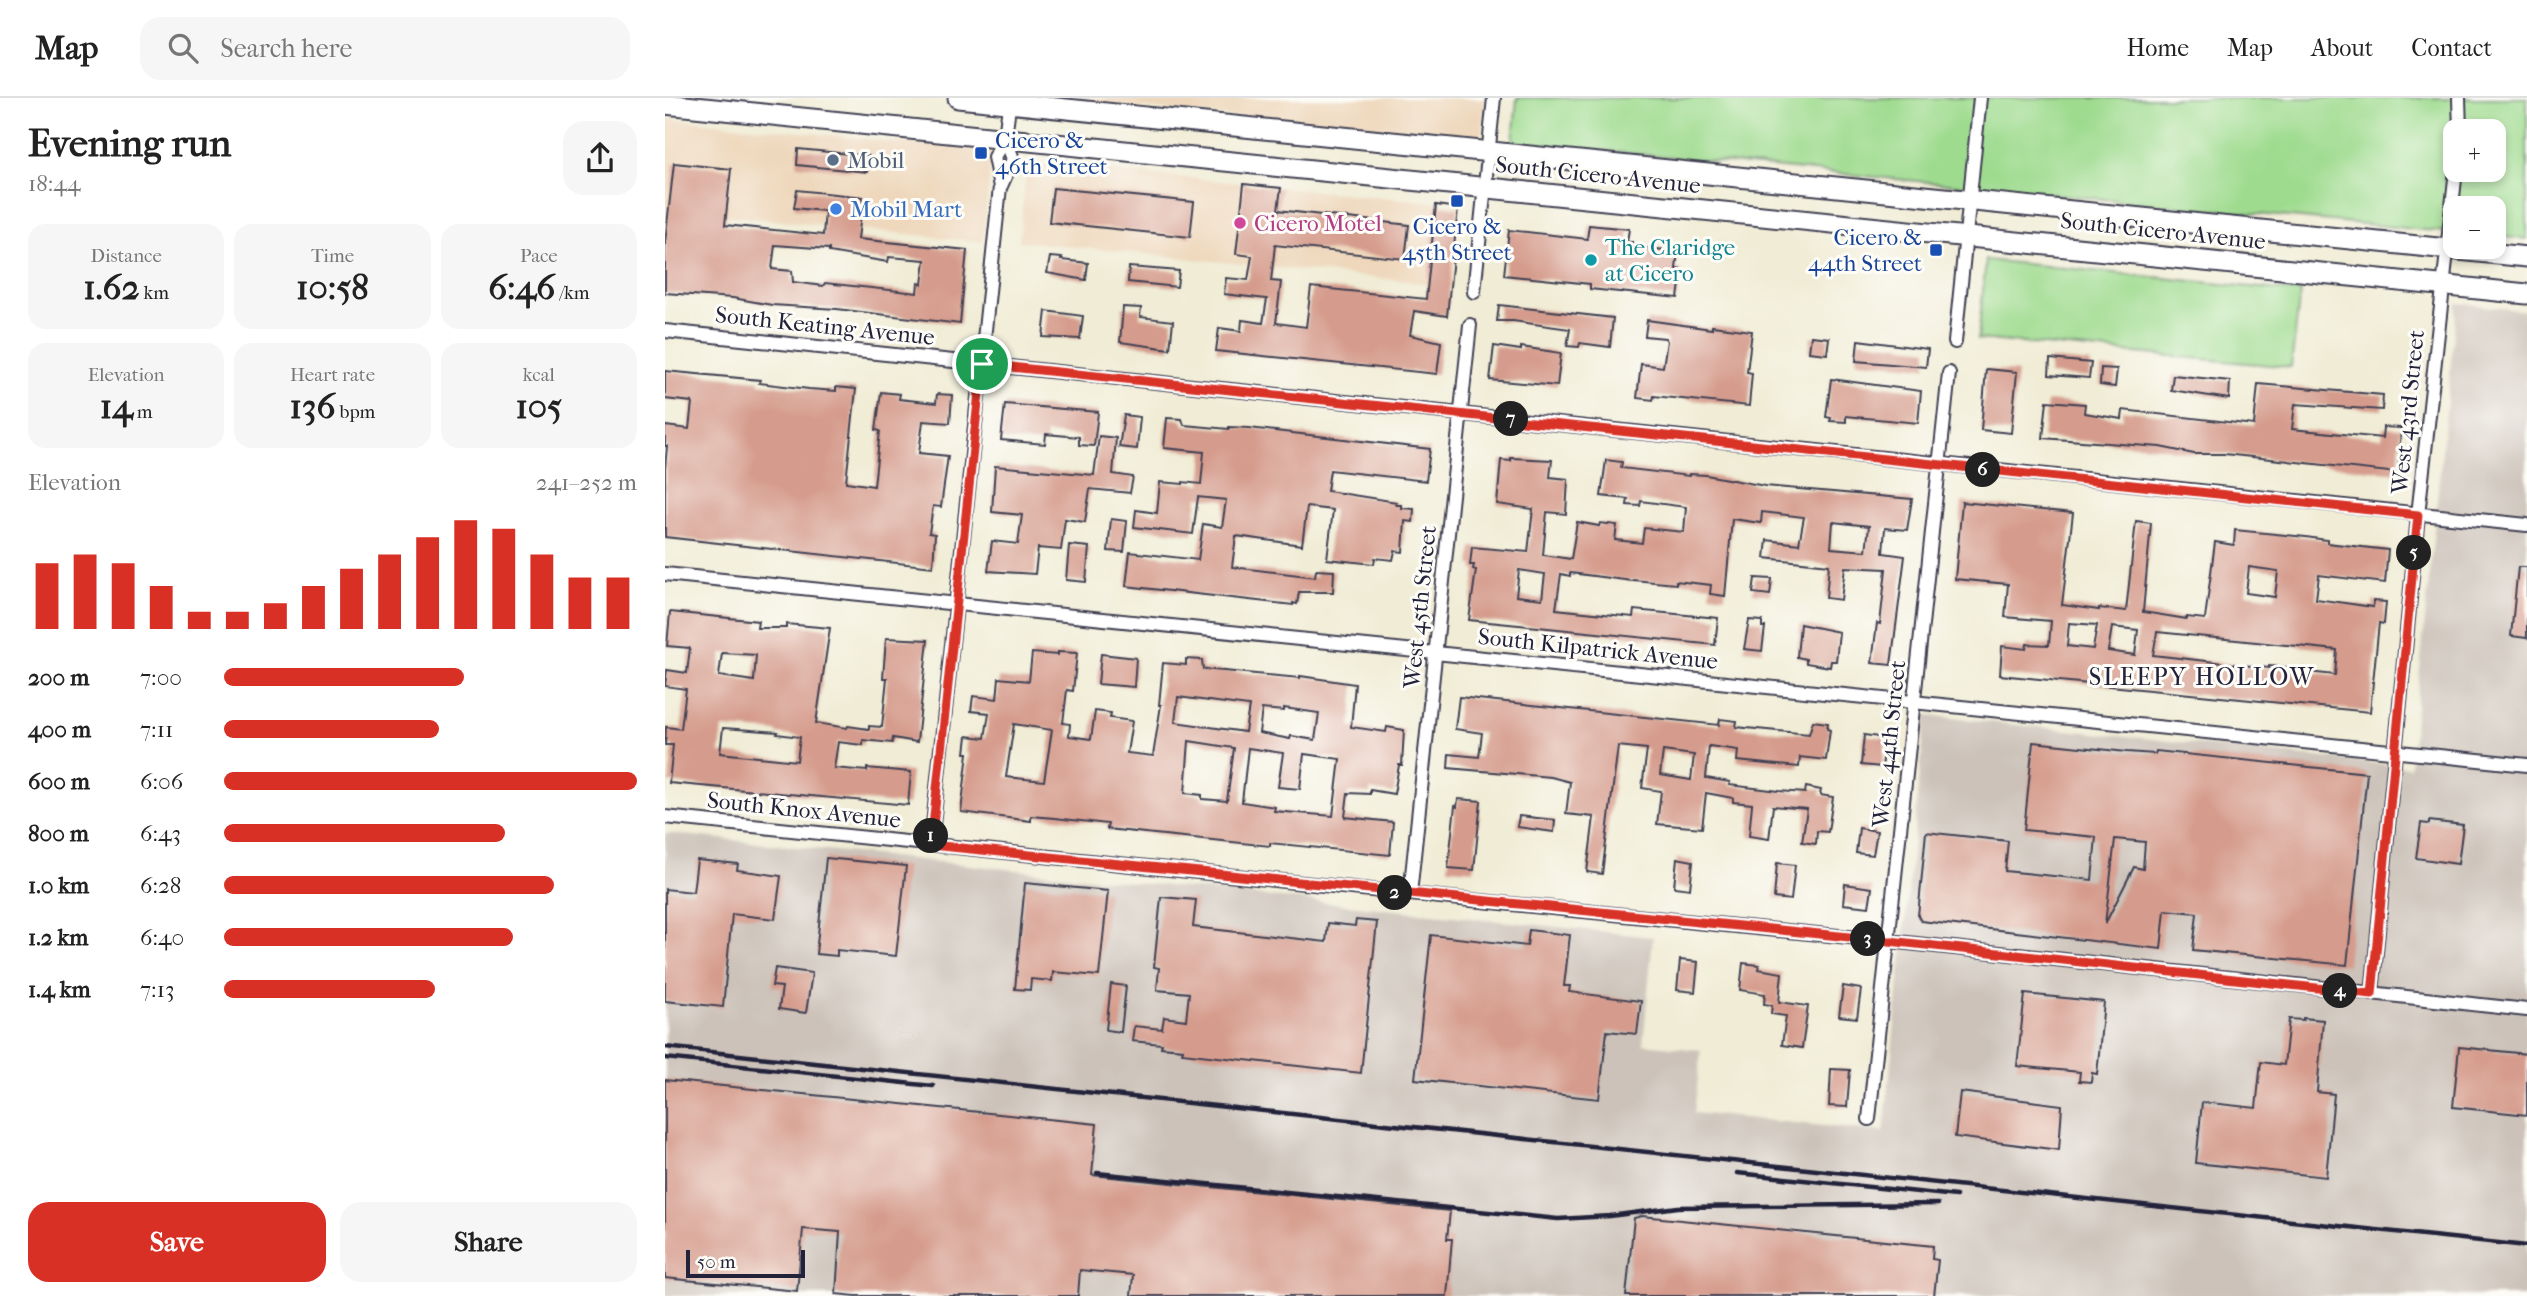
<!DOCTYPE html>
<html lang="en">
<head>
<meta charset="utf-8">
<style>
  :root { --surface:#fff; --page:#f6f6f6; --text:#222; --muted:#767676; --line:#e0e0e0; --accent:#d93025 }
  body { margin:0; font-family:"IM FELL French Canon",serif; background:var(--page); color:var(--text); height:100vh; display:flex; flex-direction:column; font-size:26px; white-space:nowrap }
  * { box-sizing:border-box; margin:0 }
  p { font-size:23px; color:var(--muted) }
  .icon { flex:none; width:38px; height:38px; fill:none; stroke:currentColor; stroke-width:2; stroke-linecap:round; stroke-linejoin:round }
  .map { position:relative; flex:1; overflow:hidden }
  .side { display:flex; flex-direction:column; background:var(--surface); width:665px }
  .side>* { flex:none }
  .controls { position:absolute; left:1778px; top:21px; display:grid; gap:14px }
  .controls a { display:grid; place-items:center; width:63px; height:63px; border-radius:14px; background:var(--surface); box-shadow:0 4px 10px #0003; font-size:35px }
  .scale { position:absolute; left:21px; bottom:18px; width:119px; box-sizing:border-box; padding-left:7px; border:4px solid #22223b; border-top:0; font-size:19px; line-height:24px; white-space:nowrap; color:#22223b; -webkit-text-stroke:5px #fdfcf7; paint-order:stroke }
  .pin { position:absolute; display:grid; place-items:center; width:60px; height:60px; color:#fff; margin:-30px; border:4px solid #fff; border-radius:50%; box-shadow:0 2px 7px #0007 }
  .km { position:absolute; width:35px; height:35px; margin:-18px; border-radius:50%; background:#222; color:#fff; font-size:19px; line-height:35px; text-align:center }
  .round { display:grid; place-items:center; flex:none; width:74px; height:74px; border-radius:21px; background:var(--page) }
  .overview { display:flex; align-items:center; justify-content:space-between; height:119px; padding:0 28px }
  h1 { font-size:38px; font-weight:700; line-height:52px }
  .stats { display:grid; grid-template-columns:repeat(3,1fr); gap:10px; height:119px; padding:7px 28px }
  .stats div { display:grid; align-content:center; border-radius:18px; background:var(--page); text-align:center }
  .stats b { font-size:35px; font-weight:700 }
  .stats small { font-size:19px; font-weight:400 }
  .stats p { font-size:19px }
  .chart { height:196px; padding:14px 28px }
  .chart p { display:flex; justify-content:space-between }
  .chart svg { width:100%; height:126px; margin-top:7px; stroke:var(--accent); stroke-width:6 }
  .primary-button { display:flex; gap:14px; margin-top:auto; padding:14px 28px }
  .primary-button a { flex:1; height:80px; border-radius:21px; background:var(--accent); color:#fff; font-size:28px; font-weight:700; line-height:80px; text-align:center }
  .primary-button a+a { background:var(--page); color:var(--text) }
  ul { padding:0 28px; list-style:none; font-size:23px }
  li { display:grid; grid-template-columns:112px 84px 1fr; align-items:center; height:52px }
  li i { height:18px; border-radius:9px; background:var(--accent) }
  header { display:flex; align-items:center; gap:42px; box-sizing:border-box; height:98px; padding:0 35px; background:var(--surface); border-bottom:2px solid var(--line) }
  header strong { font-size:33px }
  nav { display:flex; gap:38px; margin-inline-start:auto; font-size:24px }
  .search { width:490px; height:63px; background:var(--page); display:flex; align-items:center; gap:18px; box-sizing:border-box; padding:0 24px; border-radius:21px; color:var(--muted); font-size:26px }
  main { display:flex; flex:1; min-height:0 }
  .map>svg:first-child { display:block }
  .built { fill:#eed7bb }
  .industrial { fill:#ccc2b9 }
  .green { fill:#9fdb8f; stroke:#607e65; stroke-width:2; fill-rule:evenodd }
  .building { fill:#d59c8d; fill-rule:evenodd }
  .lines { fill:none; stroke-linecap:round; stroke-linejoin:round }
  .minor-casing { stroke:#414052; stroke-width:16 }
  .primary-casing { stroke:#414052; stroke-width:23 }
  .minor { stroke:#fff; stroke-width:12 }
  .primary { stroke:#fff; stroke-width:19 }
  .rail { stroke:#22223b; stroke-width:4.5 }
  .route-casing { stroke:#fff; stroke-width:14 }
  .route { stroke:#d93025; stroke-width:9 }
  .transit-dot { fill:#1a4fb4; stroke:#fdfcf7; stroke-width:2.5 }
  .service-dot { fill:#5c6f8a; stroke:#fdfcf7; stroke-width:2.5 }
  .shop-dot { fill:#3f7fe0; stroke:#fdfcf7; stroke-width:2.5 }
  .hotel-dot { fill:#d1479c; stroke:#fdfcf7; stroke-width:2.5 }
  .culture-dot { fill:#0f9aa8; stroke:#fdfcf7; stroke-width:2.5 }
  .labels { text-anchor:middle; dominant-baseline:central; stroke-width:6; stroke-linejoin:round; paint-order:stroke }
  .transit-label { font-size:23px; fill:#164399; stroke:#fdfcf7; text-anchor:start }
  .service-label { font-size:23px; fill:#4e5e75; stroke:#fdfcf7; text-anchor:start }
  .street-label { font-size:23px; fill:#22223b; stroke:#fdfcf7 }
  .shop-label { font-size:23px; fill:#366cbe; stroke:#fdfcf7; text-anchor:start }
  .hotel-label { font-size:23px; fill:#b23c85; stroke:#fdfcf7; text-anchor:start }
  .culture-label { font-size:23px; fill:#0d838f; stroke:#fdfcf7; text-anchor:start }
  .neighbourhood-label { font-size:24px; letter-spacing:2px; fill:#22223b; stroke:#fdfcf7 }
</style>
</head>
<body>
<header>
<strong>Map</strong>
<div class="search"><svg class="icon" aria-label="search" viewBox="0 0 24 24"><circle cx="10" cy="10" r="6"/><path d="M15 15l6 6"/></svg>Search here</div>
<nav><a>Home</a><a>Map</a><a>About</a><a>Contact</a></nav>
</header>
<main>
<section class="side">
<div class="overview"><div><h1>Evening run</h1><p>18:44</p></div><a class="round"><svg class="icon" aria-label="share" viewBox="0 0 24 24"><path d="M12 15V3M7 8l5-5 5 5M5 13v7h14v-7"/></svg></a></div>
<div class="stats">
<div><p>Distance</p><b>1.62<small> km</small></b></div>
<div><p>Time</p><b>10:58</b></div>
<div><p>Pace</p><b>6:46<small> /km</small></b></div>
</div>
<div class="stats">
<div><p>Elevation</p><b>14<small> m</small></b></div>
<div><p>Heart rate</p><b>136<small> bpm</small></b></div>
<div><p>kcal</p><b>105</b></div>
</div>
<div class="chart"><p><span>Elevation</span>241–252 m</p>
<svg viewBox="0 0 160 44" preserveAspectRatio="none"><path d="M5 44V21M15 44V18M25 44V21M35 44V29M45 44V38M55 44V38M65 44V35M75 44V29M85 44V23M95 44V18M105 44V12M115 44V6M125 44V9M135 44V18M145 44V26M155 44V26"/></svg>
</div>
<ul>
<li><b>200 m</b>7:00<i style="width:58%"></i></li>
<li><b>400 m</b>7:11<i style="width:52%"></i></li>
<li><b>600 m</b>6:06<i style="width:100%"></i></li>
<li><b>800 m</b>6:43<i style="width:68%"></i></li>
<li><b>1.0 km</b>6:28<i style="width:80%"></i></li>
<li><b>1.2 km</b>6:40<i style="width:70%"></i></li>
<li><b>1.4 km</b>7:13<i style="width:51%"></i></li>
</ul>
<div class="primary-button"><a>Save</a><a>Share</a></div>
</section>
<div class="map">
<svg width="1862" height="1198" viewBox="0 0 1862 1198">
  <rect width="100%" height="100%" fill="#fdfcf7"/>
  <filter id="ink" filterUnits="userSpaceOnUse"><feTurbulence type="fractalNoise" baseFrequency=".0143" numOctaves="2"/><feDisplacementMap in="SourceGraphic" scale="14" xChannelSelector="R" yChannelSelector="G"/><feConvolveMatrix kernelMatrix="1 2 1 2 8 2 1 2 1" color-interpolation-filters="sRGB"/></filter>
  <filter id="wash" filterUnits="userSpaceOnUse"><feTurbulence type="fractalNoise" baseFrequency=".00686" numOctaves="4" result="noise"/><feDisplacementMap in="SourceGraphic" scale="28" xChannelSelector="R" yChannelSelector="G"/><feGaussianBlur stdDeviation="1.57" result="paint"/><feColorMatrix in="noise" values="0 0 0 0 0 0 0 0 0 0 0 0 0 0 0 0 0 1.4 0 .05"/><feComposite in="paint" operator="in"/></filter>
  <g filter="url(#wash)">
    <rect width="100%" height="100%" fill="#f0ecd5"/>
    <g class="built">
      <path d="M389 0H820L816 46Z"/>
      <path d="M0 20 327 54 318 144 0 111Z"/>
      <path d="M362 64 796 107 787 188 354 143Z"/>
    </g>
    <path class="industrial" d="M1792 205 1862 213V1198H0V735L988 839 978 946 1036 952 1029 1015 1219 1034 1261 617 1745 669Z"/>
    <g class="green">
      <path d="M852 0H1862V141L1829 138V110H1790V135L848 44ZM1790 33H1829V72H1790Z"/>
      <path d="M1321 162 1635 194 1626 269 1313 241Z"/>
    </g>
    <g id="blocks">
      <g class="building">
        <path d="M133 51 204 58 202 74 132 67Z"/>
        <path d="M9 65 66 71 60 127 158 137 160 113 129 110 132 92 198 99 193 141 302 152 295 226 172 211 107 207 68 200 0 195V145ZM110 147 164 151V154L223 164 224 159 260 162 257 186 253 185 252 195 160 185 158 188 128 184 127 173 107 171Z"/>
        <path d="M579 86 616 90 613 112 744 127 740 161 610 147 606 183 616 184 611 225 641 229 646 189 761 201 771 107 793 110 782 218 749 213 745 237 776 244 772 276 551 253 554 230 576 233 577 222 598 225 602 201 559 196 561 180 583 182 587 158 571 156Z"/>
        <path d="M388 90 529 104 525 139 384 124Z"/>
        <path d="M924 127 964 131 962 144H967V149L1013 153 1011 171 1017 172 1013 200 925 191V186L839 177 844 132 922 141Z"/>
        <path d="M385 159 397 160 396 162 423 165 421 182 382 175Z"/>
        <path d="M464 169 514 173 512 189 463 184Z"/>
        <path d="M834 207 948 220 945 249 915 245 914 249 902 248 905 231 848 223H832Z"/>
        <path d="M458 209 476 210 475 219 508 223 505 251 455 244Z"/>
        <path d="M381 213 418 218 415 241 378 239Z"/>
        <path d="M982 222 1047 231V228L1087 233 1082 274 1087 275 1084 308 989 298 988 302 972 300 976 266 998 269 1002 243 1000 240 980 238Z"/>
        <path d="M1146 238 1164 240 1162 256 1144 254Z"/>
        <path d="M1193 242 1263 251 1261 269 1191 263Z"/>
        <path d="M829 248 856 252V249L896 255 892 288 825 282Z"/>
        <path d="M1385 261 1426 265 1424 280 1384 277Z"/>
        <path d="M1436 270 1452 271 1450 289 1435 287Z"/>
        <path d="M1321 271 1352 274 1346 335 1316 332Z"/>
        <path d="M0 273 95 282 94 285 144 291 171 293V289L191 291 181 384 209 388 215 333 211 332 216 294 235 296 234 301 271 305 272 296 287 297 285 325 258 323 254 355 283 358 276 409 268 408 264 435 270 436 268 469 0 439V371L2 348H0V328L24 331 27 304 0 301Z"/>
        <path d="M1508 277 1565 283 1564 301 1506 292Z"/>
        <path d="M1166 281 1256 293 1253 325 1181 318V324L1165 323 1166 320 1161 319Z"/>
        <path d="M1593 286 1718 297 1717 312 1630 306 1627 331 1717 340 1718 329 1736 330 1733 375 1559 356H1529L1495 349 1378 340 1382 303 1420 306 1419 315 1457 321 1458 312 1589 327Z"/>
        <path d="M340 306 433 314 429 348 414 347V339L381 336 380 346 336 342Z"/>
        <path d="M459 317 475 319 472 351 454 349Z"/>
        <path d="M502 320 517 321 519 327 564 331V329L584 330 765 351 761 383 665 372 662 393 732 404 731 407H736V410L749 411 748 424 740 423 738 454 730 453 728 462 710 460 709 466 662 461 668 412 642 409 637 447 571 438 567 469 650 479 651 472 669 473 668 494H634L632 506 628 505V507L461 488 465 454 533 462 538 426 557 429 561 402 533 399 528 436 469 429 471 412 492 415 495 384 518 386V384L536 386 539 354 499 350Z"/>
        <path d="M434 338 451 340 448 376 468 379 465 395 425 391 420 424 400 421 396 452 373 450 370 476 323 473 327 443 353 446 357 417 327 414 330 368 429 377Z"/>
        <path d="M846 360 887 362 885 379 903 381 901 416 882 414 878 457 906 461 912 424 934 428 935 425 952 427 950 442 977 445 979 430 1019 434 1021 409 976 403 975 408 962 407 963 401 936 398 941 362 957 364 956 370 1024 378V376L1041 377 1100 388 1247 401 1242 432 1220 430 1218 455 1240 458 1226 567 1207 565 1212 525 1215 526 1221 471 1180 469 1176 502 1161 500 1164 467 1100 460 1102 442 1134 446 1139 419 1097 414 1096 425 1067 421 1060 498 1045 496 1046 487 1011 483V486L968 482 967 483 905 475V478L896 476 891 511 968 519 969 512 1053 520 1050 547 804 522 811 472 808 471 809 467H805L807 449 863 454 868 411 832 406 836 362 846 363ZM1168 424 1204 428 1201 453 1166 450ZM854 472 880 476 877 501 851 498Z"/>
        <path d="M1297 404 1408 415 1397 507 1434 512V510L1461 513 1471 423 1486 425 1478 514 1522 521V519L1540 521 1550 444 1569 447 1570 432 1641 439 1662 442V445L1723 452 1720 485 1654 477 1651 501 1708 509V503L1721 504 1719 526 1714 525 1705 614 1335 577 1337 548 1361 551 1362 546 1384 547 1386 523 1340 519 1343 486 1290 481ZM1584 469 1613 473 1610 499 1581 495ZM1404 525 1432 527 1428 551 1402 548ZM1447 529 1473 532 1470 557 1443 553ZM1492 534 1672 552 1670 577 1643 574V570L1604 568V570L1488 557Z"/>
        <path d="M446 421 462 423 459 454 443 453Z"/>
        <path d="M404 447 424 449 421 484 401 482Z"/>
        <path d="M1853 469H1862V540L1846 538Z"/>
        <path d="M1090 480 1107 481 1105 497 1088 495Z"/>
        <path d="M5 514 93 523 92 530H121V526L165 530 151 625 182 630 183 628 204 631V628L217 629 222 580H218L221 540 263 542 252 644 228 640 227 645 198 642V647L173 644 169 670 202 673V670L246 674 243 707 4 685 8 647H0L1 629 16 631 21 591 0 588 2 572 22 575 25 550 2 548ZM57 555 91 557 89 583 54 578ZM58 630 113 634 112 636 135 639 132 663 55 655Z"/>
        <path d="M1084 522 1097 523V529H1100L1097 553 1079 551Z"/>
        <path d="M1135 526 1174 534 1171 563H1166L1165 569 1141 565V561L1132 559Z"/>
        <path d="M393 554 412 555 408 593 402 592 398 625 405 626 404 638 426 641 430 613 446 615 445 620 467 623 462 655 488 658 496 607H494L498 565 521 567V561L537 562 538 571 635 580V578L690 586 686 629 721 634 722 629 739 632 737 667H734L729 696 705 692V696L683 695 680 719 728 724 725 757 605 745V748L442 731 443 726 390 720 366 718V723L296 714 303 655H300L302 638 320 640 324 615 306 613 308 598 332 601 334 580 364 583 367 555 393 557ZM513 599 584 608 580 634 510 624ZM619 610 654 615 650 642 626 638 625 641 594 635 597 611 619 613ZM349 626 387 632 379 683 341 679ZM524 643 569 650 562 703 537 701V697L520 695ZM583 650 618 655 613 689 635 691 639 656 675 661 668 718 609 713 610 709 577 704Z"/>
        <path d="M436 556 471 560 469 589 433 586Z"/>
        <path d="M794 599 1054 627 1055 621 1072 623 1071 629 1144 636 1148 623 1163 625 1162 631 1165 632 1161 662 1135 659 1134 669 1072 663 1073 652 1044 648 1041 680 1065 684 1064 687 1114 693 1140 695 1141 689 1156 692 1155 697 1168 699 1163 734 1152 733 1151 746 1137 744 1142 711 1108 708 1104 741 1084 738 1087 706 1068 704V700L1041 695 1037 730 992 726 996 693 977 690 982 651 953 648 937 776 922 774 929 719 901 716 905 684 886 679 783 670 784 656 814 659 817 635 790 631ZM998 653 1029 657 1026 682 995 677Z"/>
        <path d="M1199 637 1221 640 1217 669 1196 667Z"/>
        <path d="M1368 644 1462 654 1490 656 1491 653 1702 675 1682 867 1528 852 1532 815 1500 812 1496 851 1256 823 1253 818 1261 734 1343 743 1340 773 1427 782 1431 739 1359 732ZM1450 741 1480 744 1478 771 1469 769 1440 826Z"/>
        <path d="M793 701 816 703 809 772 783 770 790 708 792 709Z"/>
        <path d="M854 718 890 722 889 734 852 729Z"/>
        <path d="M1764 723 1798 727 1793 766 1751 760 1756 725 1764 726Z"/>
        <path d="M1194 730 1212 733 1208 757 1191 755Z"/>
        <path d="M161 760 241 768 231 858 172 852V858L151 856Z"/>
        <path d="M1012 760 1028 763 1025 791 1009 789Z"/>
        <path d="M32 762 73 766 72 772 116 778 110 821 67 816 58 909 0 903V791L28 794Z"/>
        <path d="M1112 765 1130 767 1126 802 1109 800Z"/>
        <path d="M360 785 443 793 434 878 388 874 387 883 366 881 365 892 350 891Z"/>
        <path d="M1180 786 1207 790 1204 809 1178 806Z"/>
        <path d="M496 799 531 802 528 829 661 844 663 825 690 828 691 822 712 824 696 975 517 955 518 951 496 949 497 946 467 943 469 928 497 931 499 919 521 922 524 895 492 892 494 870 489 869Z"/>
        <path d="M864 832 905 837 899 888H905L904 894 976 903 972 936 942 933 934 1001 750 981 766 837 862 848Z"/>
        <path d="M1015 862 1033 864 1030 894 1012 892Z"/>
        <path d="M1078 865 1094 867 1093 871 1117 875 1114 904 1143 908 1137 950 1117 947 1121 918 1106 916 1107 907 1099 906 1100 896 1075 892Z"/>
        <path d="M110 870 147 875 141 915 114 911 117 889 107 888Z"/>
        <path d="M446 886 461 888 456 934 441 932Z"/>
        <path d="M1178 888 1196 891 1192 920 1174 918Z"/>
        <path d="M1360 896 1439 904 1432 976 1427 975 1426 984 1414 983 1415 974 1352 968Z"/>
        <path d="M1638 920 1658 922 1652 994 1669 996 1661 1079 1531 1065 1537 1004 1591 1010 1596 964 1619 967 1624 921 1638 922Z"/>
        <path d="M1794 949 1862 956V1017L1788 1009Z"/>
        <path d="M1166 971 1185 972 1182 1009 1164 1008Z"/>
        <path d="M0 982 432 1026 427 1077 785 1113 782 1141H787L782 1198H466L468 1177 415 1172 413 1198H191L171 1196 175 1134 138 1131 132 1193 0 1180Z"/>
        <path d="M1295 994 1397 1007 1394 1052 1290 1039Z"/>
        <path d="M977 1118 1268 1148 1267 1161 1273 1162 1269 1198H961L969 1120Z"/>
      </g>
    </g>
  </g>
  <g filter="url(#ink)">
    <use href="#blocks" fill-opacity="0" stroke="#414052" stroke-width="2"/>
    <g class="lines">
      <defs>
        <g id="minor">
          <path d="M1794 0 1795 33"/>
          <path d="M336 88 348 61 340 40"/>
          <path d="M809 194 829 0"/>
          <path d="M0 233 1862 427"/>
          <path d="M1290 244 1315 0"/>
          <path d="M0 476 1862 667"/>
          <path d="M0 719 745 796 1224 843 1862 912"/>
          <path d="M266 746 335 89 329 59 340 40 345 0"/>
          <path d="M745 796 805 227"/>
          <path d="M1707 896 1753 417 1791 72"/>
          <path d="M1204 1021 1284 275"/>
        </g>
        <g id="primary">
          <path d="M293 0 1862 159"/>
          <path d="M0 6 1862 196"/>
        </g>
      </defs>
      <use href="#minor" class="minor-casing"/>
      <use href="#primary" class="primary-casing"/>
      <use href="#minor" class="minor"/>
      <use href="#primary" class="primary"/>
      <g class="rail">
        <path d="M0 949 1862 1148"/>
        <path d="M0 960 268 988"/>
        <path d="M432 1075 893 1121 945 1118 1013 1109 1273 1106"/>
        <path d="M1072 1075 1291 1098"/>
      </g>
    </g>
  </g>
  <g class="lines" filter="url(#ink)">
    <defs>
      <path id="route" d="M317 266 1753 417 1707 896 1224 843 266 747Z"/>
    </defs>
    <use href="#route" class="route-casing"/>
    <use href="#route" class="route"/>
  </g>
  <g class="transit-dot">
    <rect x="309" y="48" width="14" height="14" rx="3.5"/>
    <rect x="785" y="96" width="14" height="14" rx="3.5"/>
    <rect x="1264" y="145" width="14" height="14" rx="3.5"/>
  </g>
  <circle class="service-dot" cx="168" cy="62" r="7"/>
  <circle class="shop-dot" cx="171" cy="111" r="7"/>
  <circle class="hotel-dot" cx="575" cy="125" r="7"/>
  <circle class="culture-dot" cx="926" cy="162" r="7"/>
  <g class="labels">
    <g class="transit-label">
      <text x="330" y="42">Cicero &amp;<tspan x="330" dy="26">46th Street</tspan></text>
      <text x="792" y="128" text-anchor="middle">Cicero &amp;<tspan x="792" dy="26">45th Street</tspan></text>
      <text x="1257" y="139" text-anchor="end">Cicero &amp;<tspan x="1257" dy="26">44th Street</tspan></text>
    </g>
    <g class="service-label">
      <text x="182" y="62">Mobil</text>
    </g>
    <g class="street-label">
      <text transform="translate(933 77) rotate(6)">South Cicero Avenue</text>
      <text transform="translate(1498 133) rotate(6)">South Cicero Avenue</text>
      <text transform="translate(160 228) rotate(6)">South Keating Avenue</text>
      <text transform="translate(1743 314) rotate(-84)">West 43rd Street</text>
      <text transform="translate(755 509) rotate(-84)">West 45th Street</text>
      <text transform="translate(933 551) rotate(6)">South Kilpatrick Avenue</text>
      <text transform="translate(1224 646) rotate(-84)">West 44th Street</text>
      <text transform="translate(139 712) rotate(6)">South Knox Avenue</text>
    </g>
    <g class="shop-label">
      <text x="185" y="111">Mobil Mart</text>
    </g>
    <g class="hotel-label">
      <text x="589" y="125">Cicero Motel</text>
    </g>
    <g class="culture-label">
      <text x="940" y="149">The Claridge<tspan x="940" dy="26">at Cicero</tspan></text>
    </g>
    <g class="neighbourhood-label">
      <text x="1537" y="579">SLEEPY HOLLOW</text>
    </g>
  </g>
</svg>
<div class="controls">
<a>+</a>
<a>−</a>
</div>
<div class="scale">50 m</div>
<div class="pin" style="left:317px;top:266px;background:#1e9e55"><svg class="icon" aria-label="arrive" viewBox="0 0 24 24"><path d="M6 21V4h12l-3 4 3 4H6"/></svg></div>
<b class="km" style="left:266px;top:738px">1</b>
<b class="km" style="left:730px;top:795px">2</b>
<b class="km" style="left:1203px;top:841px">3</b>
<b class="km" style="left:1675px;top:893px">4</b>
<b class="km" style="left:1749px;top:455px">5</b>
<b class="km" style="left:1318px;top:372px">6</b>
<b class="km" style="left:846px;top:321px">7</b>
</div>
</main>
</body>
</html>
